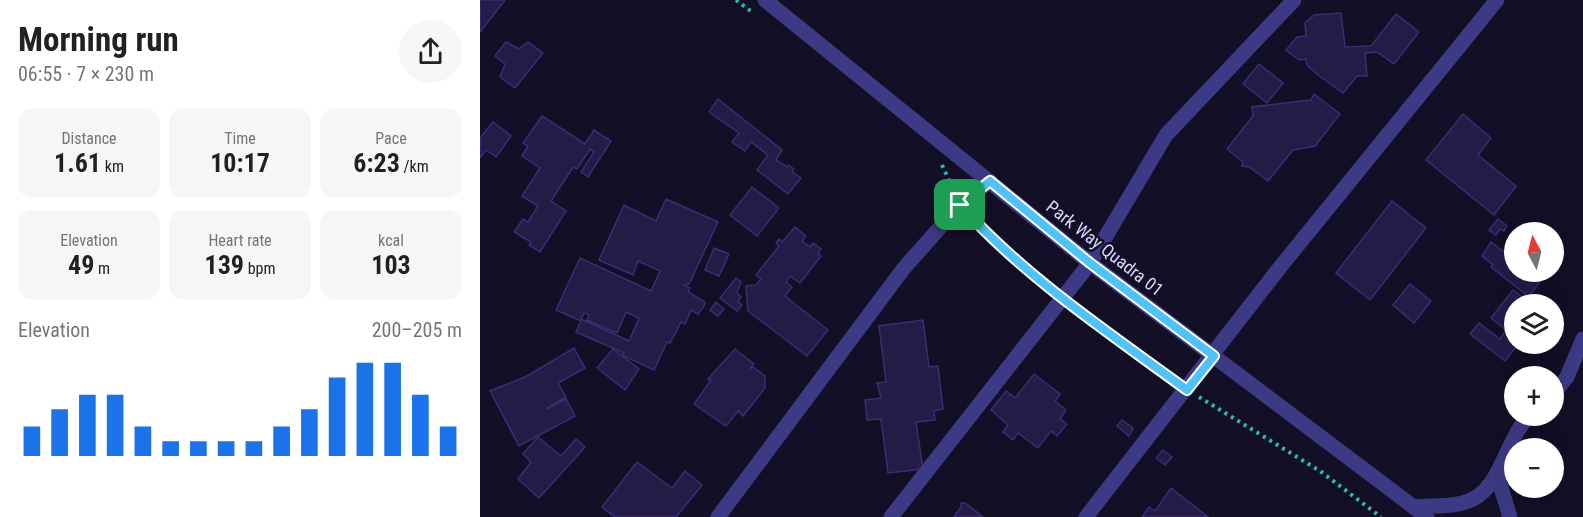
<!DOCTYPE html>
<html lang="en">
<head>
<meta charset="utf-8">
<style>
  :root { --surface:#fff; --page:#f6f6f6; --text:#202124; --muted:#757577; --accent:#1a73e8 }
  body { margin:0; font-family:"Roboto Condensed",sans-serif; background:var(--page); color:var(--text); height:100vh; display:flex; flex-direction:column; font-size:22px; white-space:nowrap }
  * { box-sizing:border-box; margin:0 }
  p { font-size:20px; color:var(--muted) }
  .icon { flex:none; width:33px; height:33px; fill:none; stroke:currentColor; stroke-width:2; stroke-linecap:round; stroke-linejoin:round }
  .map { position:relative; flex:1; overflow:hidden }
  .sheet { display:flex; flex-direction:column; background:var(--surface); width:480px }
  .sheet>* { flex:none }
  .needle { width:39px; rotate:353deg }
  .tools { position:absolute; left:1024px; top:222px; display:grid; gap:12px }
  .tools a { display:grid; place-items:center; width:60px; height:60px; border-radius:50%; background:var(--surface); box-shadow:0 6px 24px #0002; font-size:30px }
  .pin { position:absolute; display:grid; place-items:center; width:51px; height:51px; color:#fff; margin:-26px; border-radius:12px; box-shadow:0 3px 9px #0006 }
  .round { display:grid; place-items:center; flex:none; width:63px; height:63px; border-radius:32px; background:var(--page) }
  .overview { display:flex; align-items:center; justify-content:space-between; height:102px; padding:0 18px }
  h1 { font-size:33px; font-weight:700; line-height:45px }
  .metrics { display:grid; grid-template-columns:repeat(3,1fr); gap:9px; height:102px; padding:6px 18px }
  .metrics div { display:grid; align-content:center; border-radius:15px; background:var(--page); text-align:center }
  .metrics b { font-size:26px; font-weight:700 }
  .metrics small { font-size:16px; font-weight:400 }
  .metrics p { font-size:16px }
  .chart { height:168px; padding:12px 18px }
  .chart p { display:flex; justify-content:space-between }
  .chart svg { width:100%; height:108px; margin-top:6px; stroke:var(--accent); stroke-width:6 }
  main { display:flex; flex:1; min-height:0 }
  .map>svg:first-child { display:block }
  .building { fill:#241b47; stroke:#3b2d73; stroke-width:1.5; fill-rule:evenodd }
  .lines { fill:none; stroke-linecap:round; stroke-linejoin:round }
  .path { stroke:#2fb8b0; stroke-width:4; stroke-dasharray:3 4.5; stroke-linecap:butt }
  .minor { stroke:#3d3a85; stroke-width:15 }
  .tertiary { stroke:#3d3a85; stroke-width:15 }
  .route-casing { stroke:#fff; stroke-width:12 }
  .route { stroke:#4fc3f7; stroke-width:8 }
  .labels { text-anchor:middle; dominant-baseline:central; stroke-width:5; stroke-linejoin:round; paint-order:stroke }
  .street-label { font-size:18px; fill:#d9d4ff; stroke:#130f26 }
</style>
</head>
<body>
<main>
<section class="sheet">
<div class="overview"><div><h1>Morning run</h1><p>06:55 · 7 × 230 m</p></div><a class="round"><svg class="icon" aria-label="share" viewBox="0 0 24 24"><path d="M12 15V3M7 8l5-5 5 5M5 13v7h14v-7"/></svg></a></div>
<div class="metrics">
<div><p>Distance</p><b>1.61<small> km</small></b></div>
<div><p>Time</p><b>10:17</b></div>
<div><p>Pace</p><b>6:23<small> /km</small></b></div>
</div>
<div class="metrics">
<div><p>Elevation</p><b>49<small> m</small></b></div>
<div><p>Heart rate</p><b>139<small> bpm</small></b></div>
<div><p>kcal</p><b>103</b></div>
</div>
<div class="chart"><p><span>Elevation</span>200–205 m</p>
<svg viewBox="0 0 160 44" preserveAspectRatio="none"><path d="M5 44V32M15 44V25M25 44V19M35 44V19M45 44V32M55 44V38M65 44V38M75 44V38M85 44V38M95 44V32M105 44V25M115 44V12M125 44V6M135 44V6M145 44V19M155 44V32"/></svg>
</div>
</section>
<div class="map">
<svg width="1103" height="517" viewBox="0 0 1103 517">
  <rect width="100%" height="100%" fill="#130f26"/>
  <g class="building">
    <path d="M0 0H25L0 32Z"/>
    <path d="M861 13 865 47 891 46 916 14 939 32 914 64 897 52 885 53 887 76H877L863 93 838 75 827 65 826 59 819 60 806 50 817 37 826 36 825 23 834 15Z"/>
    <path d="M26 42 39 49 48 42 63 53 35 88 20 77 25 64 15 56Z"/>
    <path d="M779 64 803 83 787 103 763 84Z"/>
    <path d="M834 94 860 114 835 146 813 150 788 181 769 167 762 166 763 162 747 149 773 116 772 107 831 100Z"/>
    <path d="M238 99 302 150 296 160 307 167 308 165 314 169 312 172 321 178 308 194 277 170 288 155 271 142 265 151 252 142 259 133 229 112Z"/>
    <path d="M983 114 1011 138 998 155 1036 186 1014 215 946 160Z"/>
    <path d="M62 116 105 144 114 130 131 141 108 177 101 172 114 152 110 149 97 169 93 167 71 201 86 211 60 252 49 245 51 242 34 232 43 219 48 222 58 206 42 196 60 168 42 156 48 146 43 143Z"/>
    <path d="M13 122 31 136 16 157 6 150 0 158V138Z"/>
    <path d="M272 187 299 208 277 236 250 215Z"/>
    <path d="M186 199 238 222 209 284 204 285 210 288 208 292 225 302 224 306 218 314 211 310 205 324 201 322 190 343 187 342 174 370 142 355 144 353 96 332 101 321 76 310 100 258 171 291 180 271 158 261 153 275 119 260 144 205 176 221ZM146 312 159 318 149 341 101 319 104 313 109 315 107 320 137 333Z"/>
    <path d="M912 201 946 228 890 300 856 273Z"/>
    <path d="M1018 219 1027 226 1024 231 1020 229 1016 235 1009 230Z"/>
    <path d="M315 227 326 236 322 241 330 247 333 243 341 249 338 253 341 256 320 283 310 276 306 282 312 287 305 296 348 330 327 356 268 311 266 286 276 285 281 279 276 275 299 246 296 243 299 239 302 242Z"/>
    <path d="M1011 242 1035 260V272H1050L1061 280 1049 297 1011 267 1013 265 1002 256Z"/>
    <path d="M234 248 249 254 239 276 225 270Z"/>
    <path d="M256 278 261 282 257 293 261 297 258 302 262 305 257 311 240 298Z"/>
    <path d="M930 284 951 301 934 323 913 305Z"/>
    <path d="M1033 290 1051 304H1035V344H1038L1025 361 990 334 999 323 1020 339 1026 330 1011 318Z"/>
    <path d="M236 302 244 309 238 316 230 310Z"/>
    <path d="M443 320 449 367 458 366 463 409 454 411 455 420 436 422 443 469 408 473 401 419 387 420 385 400 401 398 397 383 406 382 399 326Z"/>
    <path d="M94 348 105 368 78 383 86 397 66 409 86 399 95 416 39 446 10 391 47 376Z"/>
    <path d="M133 349 159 369 145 390 117 368Z"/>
    <path d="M255 349 274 364 270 369 273 367 285 376V388L263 416 258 411 246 426 214 404 231 380 228 379Z"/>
    <path d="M554 374 580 394 575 401 586 410 580 419 587 424 577 436 571 431 558 448 538 433 533 440 523 432 528 425 511 410 526 391 535 398Z"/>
    <path d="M642 420 653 428 649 436 637 426Z"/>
    <path d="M58 437 81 456 96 439 105 447 59 498 38 479 51 462 43 454Z"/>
    <path d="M683 450 692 457 685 465 676 458Z"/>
    <path d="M157 462 192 488 205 471 222 485 196 517H135L122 507Z"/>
    <path d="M691 488 728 517H662L669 507 675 511Z"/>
    <path d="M481 503H485L503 517H474L481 507Z"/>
  </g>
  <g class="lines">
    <g class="path">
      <path d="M256 0 272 12"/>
      <path d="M462 165 474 191"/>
      <path d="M491 217 516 244 570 289"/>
      <path d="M594 308 693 380"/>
      <path d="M719 397 840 471 901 517"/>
    </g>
    <g class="minor">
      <path d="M1074 393 1087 377 1103 339"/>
      <path d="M1017 474 1030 517"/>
      <path d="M934 507C952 505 976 508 993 499 1022 484 1026 439 1049 416"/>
      <path d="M238 517 424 268 480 205 510 181"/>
      <path d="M411 517 610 263 686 135 814 0"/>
      <path d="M606 517 801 266 1017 0"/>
    </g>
    <path class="tertiary" d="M285 0 610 263 947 517"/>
  </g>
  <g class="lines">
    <defs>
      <path id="route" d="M510 181 610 263 734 356 707 390C628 332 546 278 480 205Z"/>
    </defs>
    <use href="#route" class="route-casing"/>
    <use href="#route" class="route"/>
  </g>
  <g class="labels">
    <g class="street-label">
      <text transform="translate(625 248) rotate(38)">Park Way Quadra 01</text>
    </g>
  </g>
</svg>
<div class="tools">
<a><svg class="needle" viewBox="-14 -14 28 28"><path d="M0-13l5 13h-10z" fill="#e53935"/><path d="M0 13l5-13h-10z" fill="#757577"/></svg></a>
<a><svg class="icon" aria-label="layers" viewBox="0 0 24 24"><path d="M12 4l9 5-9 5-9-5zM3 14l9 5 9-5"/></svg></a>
<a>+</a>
<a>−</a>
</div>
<div class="pin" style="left:480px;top:205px;background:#1e9e55"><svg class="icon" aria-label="arrive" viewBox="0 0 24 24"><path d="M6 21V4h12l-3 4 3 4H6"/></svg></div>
</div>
</main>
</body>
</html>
